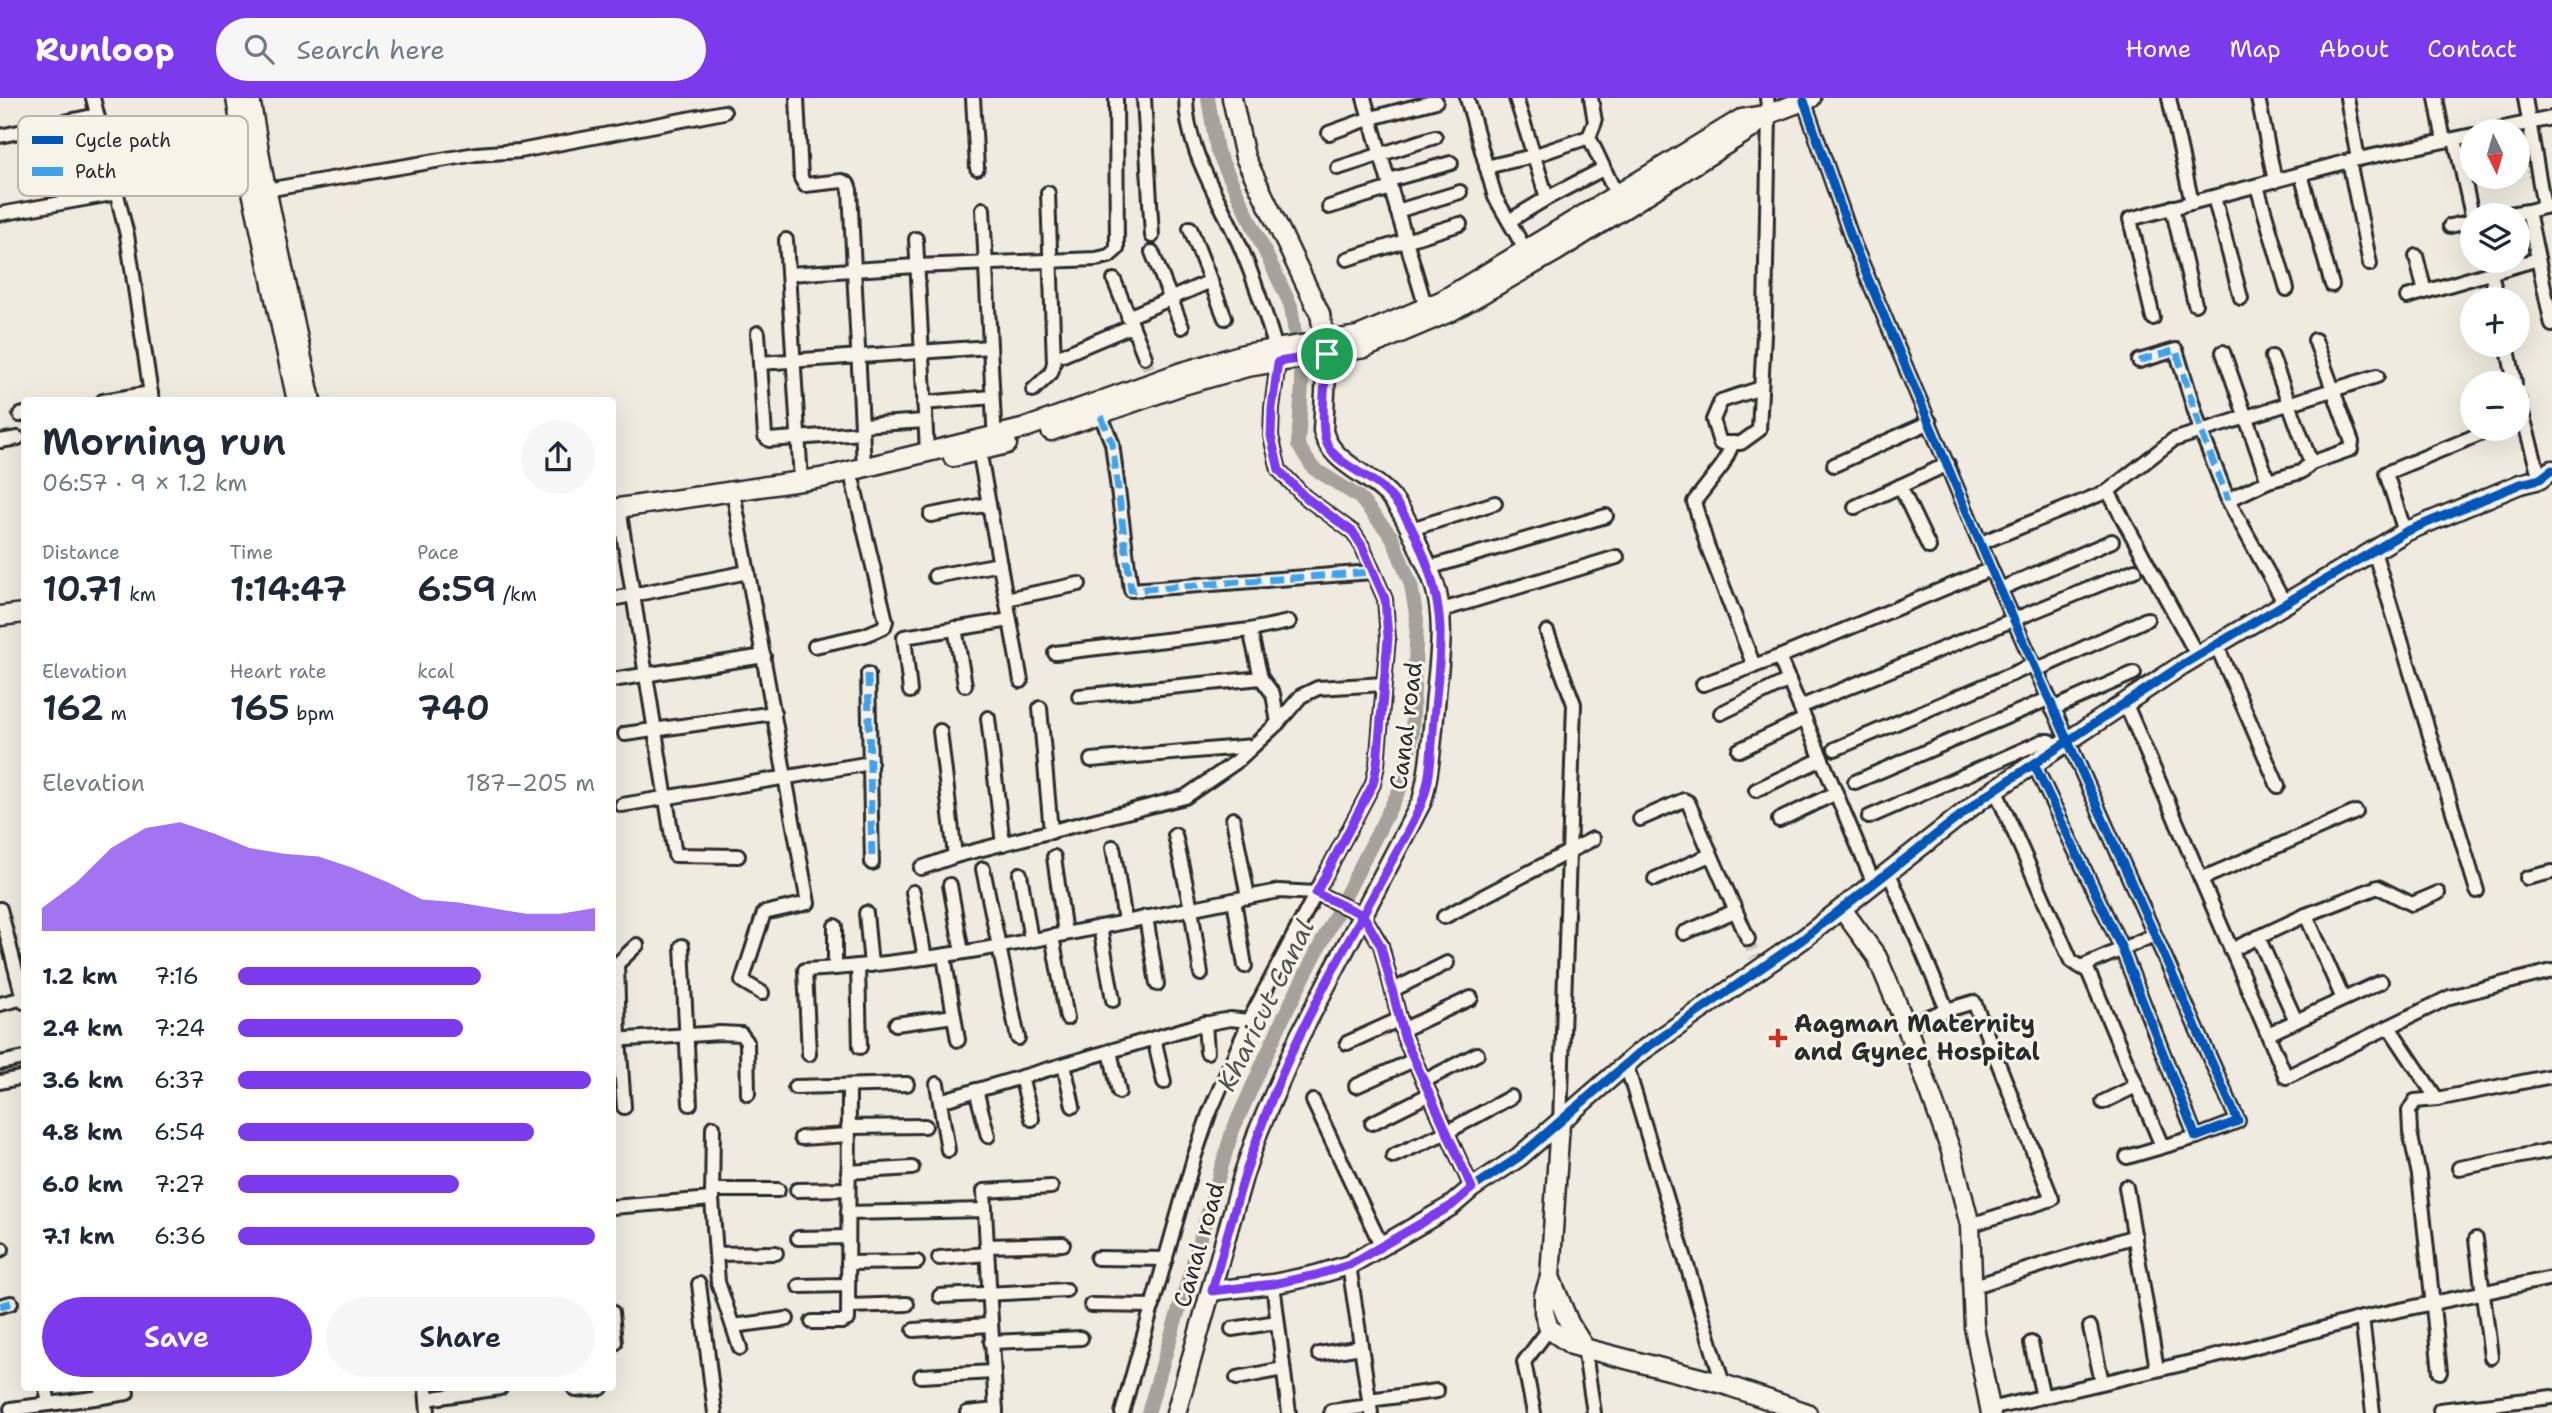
<!DOCTYPE html>
<html lang="en">
<head>
<meta charset="utf-8">
<style>
  :root { --surface:#fff; --page:#f6f6f7; --text:#1f2937; --muted:#747a83; --accent:#7c3aed }
  body { margin:0; font-family:"Shantell Sans",sans-serif; background:var(--page); color:var(--text); height:100vh; display:flex; flex-direction:column; font-size:26px; white-space:nowrap }
  * { box-sizing:border-box; margin:0 }
  p { font-size:23px; color:var(--muted) }
  .icon { flex:none; width:38px; height:38px; fill:none; stroke:currentColor; stroke-width:2; stroke-linecap:round; stroke-linejoin:round }
  .map { position:relative; flex:1; overflow:hidden }
  .panel { position:absolute; left:21px; top:299px; width:595px; height:994px; display:flex; flex-direction:column; background:var(--surface); border-radius:7px; box-shadow:0 7px 28px #0002 }
  .panel>* { flex:none }
  .needle { width:46px; rotate:175deg }
  .buttons { position:absolute; left:2460px; top:21px; display:grid; gap:14px }
  .buttons a { display:grid; place-items:center; width:70px; height:70px; border-radius:50%; background:var(--surface); box-shadow:0 7px 28px #0002; font-size:35px }
  .pin { position:absolute; display:grid; place-items:center; width:60px; height:60px; color:#fff; margin:-30px; border:4px solid #fff; border-radius:50%; box-shadow:0 2px 7px #0007 }
  .round { display:grid; place-items:center; flex:none; width:74px; height:74px; border-radius:37px; background:var(--page) }
  .summary { display:flex; align-items:center; justify-content:space-between; height:119px; padding:0 21px }
  h1 { font-size:38px; font-weight:600; line-height:52px }
  .stats { display:grid; grid-template-columns:repeat(3,1fr); gap:10px; height:119px; padding:7px 21px }
  .stats div { display:grid; align-content:center }
  .stats b { font-size:35px; font-weight:600 }
  .stats small { font-size:19px; font-weight:400 }
  .stats p { font-size:19px }
  .chart { height:196px; padding:14px 21px }
  .chart p { display:flex; justify-content:space-between }
  .chart svg { width:100%; height:126px; margin-top:7px; fill:var(--accent); opacity:.7 }
  .button { display:flex; gap:14px; margin-top:auto; padding:14px 21px }
  .button a { flex:1; height:80px; border-radius:42px; background:var(--accent); color:#fff; font-size:28px; font-weight:600; line-height:80px; text-align:center }
  .button a+a { background:var(--page); color:var(--text) }
  ul { padding:0 21px; list-style:none; font-size:23px }
  li { display:grid; grid-template-columns:112px 84px 1fr; align-items:center; height:52px }
  li i { height:18px; border-radius:9px; background:var(--accent) }
  header { display:flex; align-items:center; gap:42px; box-sizing:border-box; height:98px; padding:0 35px; background:var(--accent); color:#fff }
  header strong { font-size:33px }
  nav { display:flex; gap:38px; margin-inline-start:auto; font-size:24px }
  .search { width:490px; height:63px; background:var(--page); display:flex; align-items:center; gap:18px; box-sizing:border-box; padding:0 24px; border-radius:38px; color:var(--muted); font-size:26px }
  .map>svg:first-child { display:block }
  .lines { fill:none; stroke-linecap:round; stroke-linejoin:round }
  .canal { stroke:#a4a29a; stroke-width:14 }
  .street-tunnel { stroke:#c8c5bc; stroke-width:12; stroke-dasharray:12 6; stroke-linecap:butt }
  .street-casing { stroke:#2b2b2b; stroke-width:18 }
  .secondary-casing { stroke:#2b2b2b; stroke-width:23 }
  .street { stroke:#f7f3e8; stroke-width:12 }
  .secondary { stroke:#f7f3e8; stroke-width:18 }
  .quiet { stroke:#3ea3eb; stroke-width:7; stroke-dasharray:14 7; stroke-linecap:butt }
  .cycleway-casing { stroke:#f7f3e8; stroke-width:13 }
  .cycleway { stroke:#0057b8; stroke-width:9 }
  .route-casing { stroke:#fff; stroke-width:14 }
  .route { stroke:#7c3aed; stroke-width:9 }
  .poi-dot { fill:#c8321e; stroke:#f7f3e8; stroke-width:2.5 }
  .labels { text-anchor:middle; dominant-baseline:central; stroke-width:6; stroke-linejoin:round; paint-order:stroke }
  .street-label { font-size:24px; fill:#2b2b2b; stroke:#f7f3e8 }
  .poi-label { font-size:24px; font-weight:bold; fill:#2b2b2b; stroke:#f7f3e8; text-anchor:start }
  .water-label { font-size:26px; font-style:italic; fill:#555552; stroke:#f7f3e8 }
  .key { fill:#f7f3e8; stroke:#bab7af; stroke-width:2 }
  .key-label { font-size:19px; fill:#2b2b2b }
</style>
</head>
<body>
<header>
<strong>Runloop</strong>
<div class="search"><svg class="icon" aria-label="search" viewBox="0 0 24 24"><circle cx="10" cy="10" r="6"/><path d="M15 15l6 6"/></svg>Search here</div>
<nav><a>Home</a><a>Map</a><a>About</a><a>Contact</a></nav>
</header>
<div class="map">
<svg width="2552" height="1315" viewBox="0 0 2552 1315">
  <rect width="100%" height="100%" fill="#efebe0"/>
  <filter id="ink" filterUnits="userSpaceOnUse"><feTurbulence type="fractalNoise" baseFrequency=".0143" numOctaves="2"/><feDisplacementMap in="SourceGraphic" scale="14" xChannelSelector="R" yChannelSelector="G"/><feConvolveMatrix kernelMatrix="1 2 1 2 8 2 1 2 1" color-interpolation-filters="sRGB"/></filter>
  <g filter="url(#ink)">
    <g class="lines">
      <path class="canal" d="M1148 1315 1232 1034 1284 918 1403 685 1412 636 1417 522 1411 487 1392 439 1359 399 1313 370 1298 347 1302 287 1291 208 1217 53 1208 0"/>
      <g class="street-tunnel">
        <path d="M1145 259 1149 271"/>
        <path d="M1748 841 1755 859"/>
      </g>
      <defs>
        <g id="street">
          <path d="M93 0 127 137 152 303"/>
          <path d="M797 0 801 80 805 87 842 83 848 86 850 92 864 369"/>
          <path d="M973 0 977 70"/>
          <path d="M1144 0 1152 138"/>
          <path d="M1364 0 1426 210"/>
          <path d="M1467 0 1495 99 1526 153"/>
          <path d="M1516 0 1547 100"/>
          <path d="M1591 0 1595 24 1589 39 1617 98"/>
          <path d="M2169 0 2192 105"/>
          <path d="M2258 0 2275 83"/>
          <path d="M2347 0 2358 61"/>
          <path d="M2436 0 2444 43"/>
          <path d="M2525 0 2544 109"/>
          <path d="M1804 3 1854 147 1991 471 2238 1023 2196 1039 2122 851 2034 666"/>
          <path d="M2489 33 2552 20"/>
          <path d="M1329 35 1371 20 1436 3"/>
          <path d="M0 38 97 17"/>
          <path d="M2455 41 2473 122"/>
          <path d="M2349 63 2370 166"/>
          <path d="M1486 69 1533 58 1589 39"/>
          <path d="M1338 70 1435 39"/>
          <path d="M2301 76 2332 187"/>
          <path d="M1389 82 1451 65"/>
          <path d="M2257 88 2287 191"/>
          <path d="M266 92 476 56 520 53 724 14"/>
          <path d="M2214 99 2241 200"/>
          <path d="M2552 107 2528 113 2552 227"/>
          <path d="M1329 109 1391 90"/>
          <path d="M2172 109 2195 206"/>
          <path d="M983 111 995 345"/>
          <path d="M1397 113 1460 94"/>
          <path d="M0 116 117 95"/>
          <path d="M2503 117 2528 113"/>
          <path d="M1509 123 1547 100 1603 71"/>
          <path d="M2450 128 2473 123"/>
          <path d="M1190 130 1225 220"/>
          <path d="M916 141 927 354"/>
          <path d="M786 142 801 383"/>
          <path d="M1152 154 1182 229"/>
          <path d="M2416 158 2425 194"/>
          <path d="M1347 161 1460 126"/>
          <path d="M2491 175 2497 201"/>
          <path d="M789 176 916 168 1096 161 1109 158 1117 151 1116 0"/>
          <path d="M1114 182 1145 259"/>
          <path d="M2407 199 2538 161"/>
          <path d="M1128 219 1211 183"/>
          <path d="M2153 220 2130 121 2349 63 2473 37"/>
          <path d="M758 235 765 338 769 342 862 335"/>
          <path d="M2507 247 2515 285"/>
          <path d="M2223 254 2268 383 2301 374 2311 365 2351 351 2352 344 2315 242"/>
          <path d="M1063 257 1132 228"/>
          <path d="M2272 259 2311 365"/>
          <path d="M2139 263 2176 252 2201 333 2228 402 2285 506"/>
          <path d="M760 265 990 249"/>
          <path d="M1761 290 1721 303 1713 322 1720 345H1741L1759 332 1765 217 1769 16 1767 0"/>
          <path d="M1033 292 1051 275 1054 265 1048 95"/>
          <path d="M2518 300 2540 381"/>
          <path d="M103 303 151 295"/>
          <path d="M924 305 992 299"/>
          <path d="M20 317 24 316"/>
          <path d="M1101 318 1112 345 1131 492 1373 474"/>
          <path d="M862 327 925 323"/>
          <path d="M0 343 18 340"/>
          <path d="M1733 345 1722 368 1694 404 1707 447 1754 568"/>
          <path d="M978 346 1021 583"/>
          <path d="M1834 367 1930 324"/>
          <path d="M1900 388 1929 449"/>
          <path d="M2108 393 2197 557"/>
          <path d="M2228 402 2268 383"/>
          <path d="M735 404 808 805 764 815 742 883 762 895"/>
          <path d="M1855 409 1948 366"/>
          <path d="M619 410 675 757 738 758"/>
          <path d="M931 417 989 406"/>
          <path d="M1411 431 1495 405"/>
          <path d="M2405 434 2386 375 2492 331"/>
          <path d="M1981 445 2108 393 2173 342 2377 278"/>
          <path d="M2374 453 2477 793"/>
          <path d="M1428 470 1606 418"/>
          <path d="M935 478 1000 466"/>
          <path d="M2000 491 2112 443"/>
          <path d="M612 501 748 474"/>
          <path d="M1006 501 1079 486"/>
          <path d="M1439 513 1617 459"/>
          <path d="M955 530 965 587"/>
          <path d="M1250 532 1289 524"/>
          <path d="M1547 534 1574 606 1560 1025"/>
          <path d="M2216 546 2278 688"/>
          <path d="M815 548 865 537 884 529 886 523 853 384"/>
          <path d="M1055 555 1250 532 1261 580 1079 598"/>
          <path d="M1779 559 1874 786"/>
          <path d="M2036 572 2147 521"/>
          <path d="M868 576 872 765"/>
          <path d="M1261 580 1273 596 1278 625"/>
          <path d="M612 582 764 558"/>
          <path d="M1703 586 1779 559 1991 471"/>
          <path d="M910 593 904 539 1010 522"/>
          <path d="M2125 604 2286 979 2450 899 2552 873"/>
          <path d="M1800 609 2135 472"/>
          <path d="M1040 610 1051 734"/>
          <path d="M2052 611 2134 575"/>
          <path d="M1721 615 1789 582"/>
          <path d="M988 620 1003 746"/>
          <path d="M940 633 955 758"/>
          <path d="M625 636 774 615"/>
          <path d="M1835 651 2033 567"/>
          <path d="M1739 652 1805 621"/>
          <path d="M1091 662 1253 648"/>
          <path d="M1855 684 2048 601"/>
          <path d="M1995 691 2071 863 2088 873 2162 1048"/>
          <path d="M1756 692 1822 661"/>
          <path d="M622 707 871 665"/>
          <path d="M1869 719 2043 643H2050L2057 650"/>
          <path d="M1233 721 1248 799"/>
          <path d="M1640 721 1684 702 1688 704 1748 841"/>
          <path d="M1779 722 1836 695"/>
          <path d="M1175 737 1191 810 1201 876"/>
          <path d="M1113 749 1125 823"/>
          <path d="M1054 759 1065 835"/>
          <path d="M921 770 955 758 1185 699 1236 664 1278 625 1301 598 1318 590 1384 586"/>
          <path d="M983 771 1018 940"/>
          <path d="M1889 775 1947 912 1906 927"/>
          <path d="M1020 776 1031 842"/>
          <path d="M2527 780 2552 774"/>
          <path d="M1655 781 1710 757"/>
          <path d="M2201 781 2356 714"/>
          <path d="M950 787 962 854"/>
          <path d="M913 794 925 860"/>
          <path d="M1234 802 1245 868"/>
          <path d="M0 811 24 904"/>
          <path d="M866 815 871 867"/>
          <path d="M2306 817 2343 901"/>
          <path d="M1146 819 1157 886"/>
          <path d="M1444 819 1593 741"/>
          <path d="M1100 829 1113 902"/>
          <path d="M1684 835 1735 813"/>
          <path d="M1052 838 1067 920"/>
          <path d="M2258 839 2296 923"/>
          <path d="M682 848 690 1006"/>
          <path d="M2231 852 2306 817 2378 789 2412 806 2438 795"/>
          <path d="M944 858 958 942"/>
          <path d="M858 869 860 949"/>
          <path d="M2081 869 2154 837"/>
          <path d="M835 870V828"/>
          <path d="M1393 892 1447 865"/>
          <path d="M0 906 24 900"/>
          <path d="M1947 912 1974 904 2052 1101 1970 1127"/>
          <path d="M1205 925 1207 954"/>
          <path d="M896 926 954 918"/>
          <path d="M2389 929 2437 1001 2415 1003 2409 1013 2410 1034 2419 1077 2440 1274"/>
          <path d="M1402 932 1471 900"/>
          <path d="M2268 936 2381 884"/>
          <path d="M1154 940 1164 984"/>
          <path d="M612 942 720 935 741 936 747 944 748 996"/>
          <path d="M1347 945 1400 921"/>
          <path d="M1110 953 1119 994"/>
          <path d="M809 956 805 872C965 863 1121 823 1279 793L1316 795 1363 817 1381 847 1404 939 1472 1090"/>
          <path d="M0 965 24 960"/>
          <path d="M1626 966 1723 1286"/>
          <path d="M1064 967 1073 1008"/>
          <path d="M1021 979 1032 1021"/>
          <path d="M1424 983 1477 956"/>
          <path d="M0 984 24 979"/>
          <path d="M937 986 948 1052"/>
          <path d="M1356 988 1414 962"/>
          <path d="M795 989 907 986"/>
          <path d="M976 992 988 1038"/>
          <path d="M2437 1001 2552 978"/>
          <path d="M940 1003 1199 927 1230 921 1249 923"/>
          <path d="M1313 1003 1382 1149"/>
          <path d="M2103 1004 2136 988"/>
          <path d="M624 1009 619 941 617 866 637 847"/>
          <path d="M1372 1025 1430 996"/>
          <path d="M713 1029 712 1101 718 1184 740 1250"/>
          <path d="M848 1029 925 1028"/>
          <path d="M801 1040 848 1037"/>
          <path d="M1393 1058 1447 1034 1511 999"/>
          <path d="M2127 1059 2196 1039"/>
          <path d="M2459 1070 2552 1052"/>
          <path d="M848 1074 912 1070"/>
          <path d="M2126 1089 2157 1271"/>
          <path d="M712 1092H778"/>
          <path d="M797 1092 848 1091"/>
          <path d="M612 1109 712 1101"/>
          <path d="M985 1112 984 1093 1051 1089"/>
          <path d="M848 1115 985 1112 996 1315"/>
          <path d="M798 1140 848 1139"/>
          <path d="M2476 1141 2491 1259"/>
          <path d="M986 1148 1063 1146"/>
          <path d="M0 1152 2 1151"/>
          <path d="M716 1156 776 1155"/>
          <path d="M939 1160 987 1156"/>
          <path d="M1097 1160 1166 1161"/>
          <path d="M848 1165 917 1164"/>
          <path d="M1349 1167 1371 1315"/>
          <path d="M699 1186 715 1315"/>
          <path d="M1273 1186 1289 1315"/>
          <path d="M799 1188 848 1187"/>
          <path d="M1971 1189 2135 1138"/>
          <path d="M940 1198 1066 1192"/>
          <path d="M1091 1207 1153 1208"/>
          <path d="M0 1208 11 1205"/>
          <path d="M849 1208 907 1206"/>
          <path d="M612 1214 615 1245 612 1246"/>
          <path d="M2362 1220 2373 1315"/>
          <path d="M812 1224H842L848 1221 849 988"/>
          <path d="M733 1228 787 1221"/>
          <path d="M2090 1229 2102 1284"/>
          <path d="M1232 1231 1277 1224"/>
          <path d="M914 1232 989 1227"/>
          <path d="M991 1244 1081 1240"/>
          <path d="M2031 1245 2043 1299"/>
          <path d="M1584 1249 1594 1315"/>
          <path d="M1319 1256 1361 1249"/>
          <path d="M921 1278 993 1274"/>
          <path d="M1237 1280 1283 1271"/>
          <path d="M46 1290 49 1306"/>
          <path d="M426 1290 428 1315"/>
          <path d="M574 1290 576 1292 601 1290"/>
          <path d="M102 1299 127 1295"/>
          <path d="M427 1301 500 1290"/>
          <path d="M1369 1302 1437 1293"/>
          <path d="M11 1311 102 1299 101 1290"/>
          <path d="M1990 1311 2238 1253 2362 1220 2552 1180"/>
          <path d="M2440 1312 2552 1299"/>
          <path d="M1331 1313 1370 1308"/>
          <path d="M967 1315 996 1312"/>
          <path d="M1122 1315 1194 1060 1209 1016 1252 917 1373 686 1377 667 1388 540 1385 501 1362 448 1353 434 1305 399 1279 372 1271 338 1272 310 1278 264 1276 251C1266 217 1255 183 1241 150 1221 102 1186 54 1186 0"/>
          <path d="M1534 1315 1524 1264 1549 1231"/>
        </g>
        <g id="secondary">
          <path d="M236 0 249 79 297 303"/>
          <path d="M250 0 263 76 311 303"/>
          <path d="M1051 333 1183 287 1247 269 1365 250 1450 214 1557 153 1749 32 1766 18"/>
          <path d="M953 359 1007 346"/>
          <path d="M612 411 821 380 1022 331 1179 275 1244 256 1358 238 1443 202 1741 21 1769 16 1811 0"/>
          <path d="M0 518 24 515"/>
          <path d="M1842 811 1877 859 1906 927 1951 1053 1970 1127 1974 1229 1991 1315"/>
          <path d="M1560 1025 1550 1179 1544 1198V1214L1549 1231 1572 1247 1723 1286 1807 1315"/>
          <path d="M1550 1179 1569 1225 1584 1249"/>
          <path d="M1211 1193 1273 1186 1316 1177 1349 1167 1451 1108 1472 1090 1519 1059 1639 955 1803 841 1984 699 2182 567 2405 434 2520 386 2540 381 2552 372"/>
          <path d="M1176 1315 1244 1075 1258 1034 1299 939 1422 703C1430 672 1432 640 1435 608 1438 568 1447 523 1434 485 1430 473 1424 462 1419 450 1412 434 1405 417 1394 403 1374 376 1332 368 1323 333L1327 256 1320 216 1245 59 1232 0"/>
        </g>
      </defs>
      <use href="#street" class="street-casing"/>
      <use href="#secondary" class="secondary-casing"/>
      <use href="#street" class="street"/>
      <use href="#secondary" class="secondary"/>
      <g class="quiet">
        <path d="M2139 263 2176 252 2201 333 2228 402"/>
        <path d="M1101 318 1112 345 1131 492 1373 474"/>
        <path d="M868 576 872 765"/>
        <path d="M0 1152 2 1151"/>
        <path d="M0 1208 11 1205"/>
      </g>
      <defs>
        <g id="cycleway">
          <path d="M1804 3 1854 147 1991 471 2238 1023 2196 1039 2122 851 2034 666"/>
          <path d="M1211 1193 1273 1186 1316 1177 1349 1167 1451 1108 1472 1090 1519 1059 1639 955 1803 841 1984 699 2182 567 2405 434 2520 386 2540 381 2552 372"/>
        </g>
      </defs>
      <use href="#cycleway" class="cycleway-casing"/>
      <use href="#cycleway" class="cycleway"/>
    </g>
  </g>
  <g class="lines" filter="url(#ink)">
    <defs>
      <path id="route" d="M1327 256 1278 264 1272 310 1271 338 1279 372 1305 399 1353 434 1362 448 1385 501 1388 540 1377 667 1373 686 1316 795 1363 817 1381 848 1404 939 1472 1090 1451 1108 1349 1167 1316 1177 1273 1186 1212 1193C1235 1106 1259 1020 1299 939 1326 882 1358 826 1388 770 1399 749 1413 727 1422 704 1432 679 1431 648 1434 621 1436 595 1440 568 1440 542 1442 496 1416 418 1380 388 1364 375 1336 365 1327 346 1319 330 1326 276 1327 256"/>
    </defs>
    <use href="#route" class="route-casing"/>
    <use href="#route" class="route"/>
  </g>
  <path class="poi-dot" d="M1774.5 929.5h7v7h7v7h-7v7h-7v-7h-7v-7h7z"/>
  <g class="labels">
    <g class="street-label">
      <text transform="translate(1406 628) rotate(-83)">Canal road</text>
      <text transform="translate(1199 1147) rotate(-74)">Canal road</text>
    </g>
    <g class="poi-label">
      <text x="1794" y="926">Aagman Maternity<tspan x="1794" dy="28">and Gynec Hospital</tspan></text>
    </g>
    <g class="water-label">
      <text transform="translate(1265 907) rotate(-64)">Kharicut Canal</text>
    </g>
  </g>
  <rect x="18" y="18" width="230" height="80" rx="10" class="key"/>
  <rect x="32" y="38" width="31" height="8" fill="#0057b8"/>
  <rect x="32" y="69" width="31" height="9" fill="#3ea3eb"/>
  <g class="key-label">
    <text x="75" y="49">Cycle path</text>
    <text x="75" y="80">Path</text>
  </g>
</svg>
<div class="buttons">
<a><svg class="needle" viewBox="-14 -14 28 28"><path d="M0-13l5 13h-10z" fill="#e53935"/><path d="M0 13l5-13h-10z" fill="#747a83"/></svg></a>
<a><svg class="icon" aria-label="layers" viewBox="0 0 24 24"><path d="M12 4l9 5-9 5-9-5zM3 14l9 5 9-5"/></svg></a>
<a>+</a>
<a>−</a>
</div>
<div class="pin" style="left:1327px;top:256px;background:#1e9e55"><svg class="icon" aria-label="arrive" viewBox="0 0 24 24"><path d="M6 21V4h12l-3 4 3 4H6"/></svg></div>
<section class="panel">
<div class="summary"><div><h1>Morning run</h1><p>06:57 · 9 × 1.2 km</p></div><a class="round"><svg class="icon" aria-label="share" viewBox="0 0 24 24"><path d="M12 15V3M7 8l5-5 5 5M5 13v7h14v-7"/></svg></a></div>
<div class="stats">
<div><p>Distance</p><b>10.71<small> km</small></b></div>
<div><p>Time</p><b>1:14:47</b></div>
<div><p>Pace</p><b>6:59<small> /km</small></b></div>
</div>
<div class="stats">
<div><p>Elevation</p><b>162<small> m</small></b></div>
<div><p>Heart rate</p><b>165<small> bpm</small></b></div>
<div><p>kcal</p><b>740</b></div>
</div>
<div class="chart"><p><span>Elevation</span>187–205 m</p>
<svg viewBox="0 0 160 44" preserveAspectRatio="none"><path d="M0 44V36L10 27L20 15L30 8L40 6L50 10L60 15L70 17L80 18L90 22L100 27L110 33L120 34L130 36L140 38L150 38L160 36V44z"/></svg>
</div>
<ul>
<li><b>1.2 km</b>7:16<i style="width:68%"></i></li>
<li><b>2.4 km</b>7:24<i style="width:63%"></i></li>
<li><b>3.6 km</b>6:37<i style="width:99%"></i></li>
<li><b>4.8 km</b>6:54<i style="width:83%"></i></li>
<li><b>6.0 km</b>7:27<i style="width:62%"></i></li>
<li><b>7.1 km</b>6:36<i style="width:100%"></i></li>
</ul>
<div class="button"><a>Save</a><a>Share</a></div>
</section>
</div>
</body>
</html>
